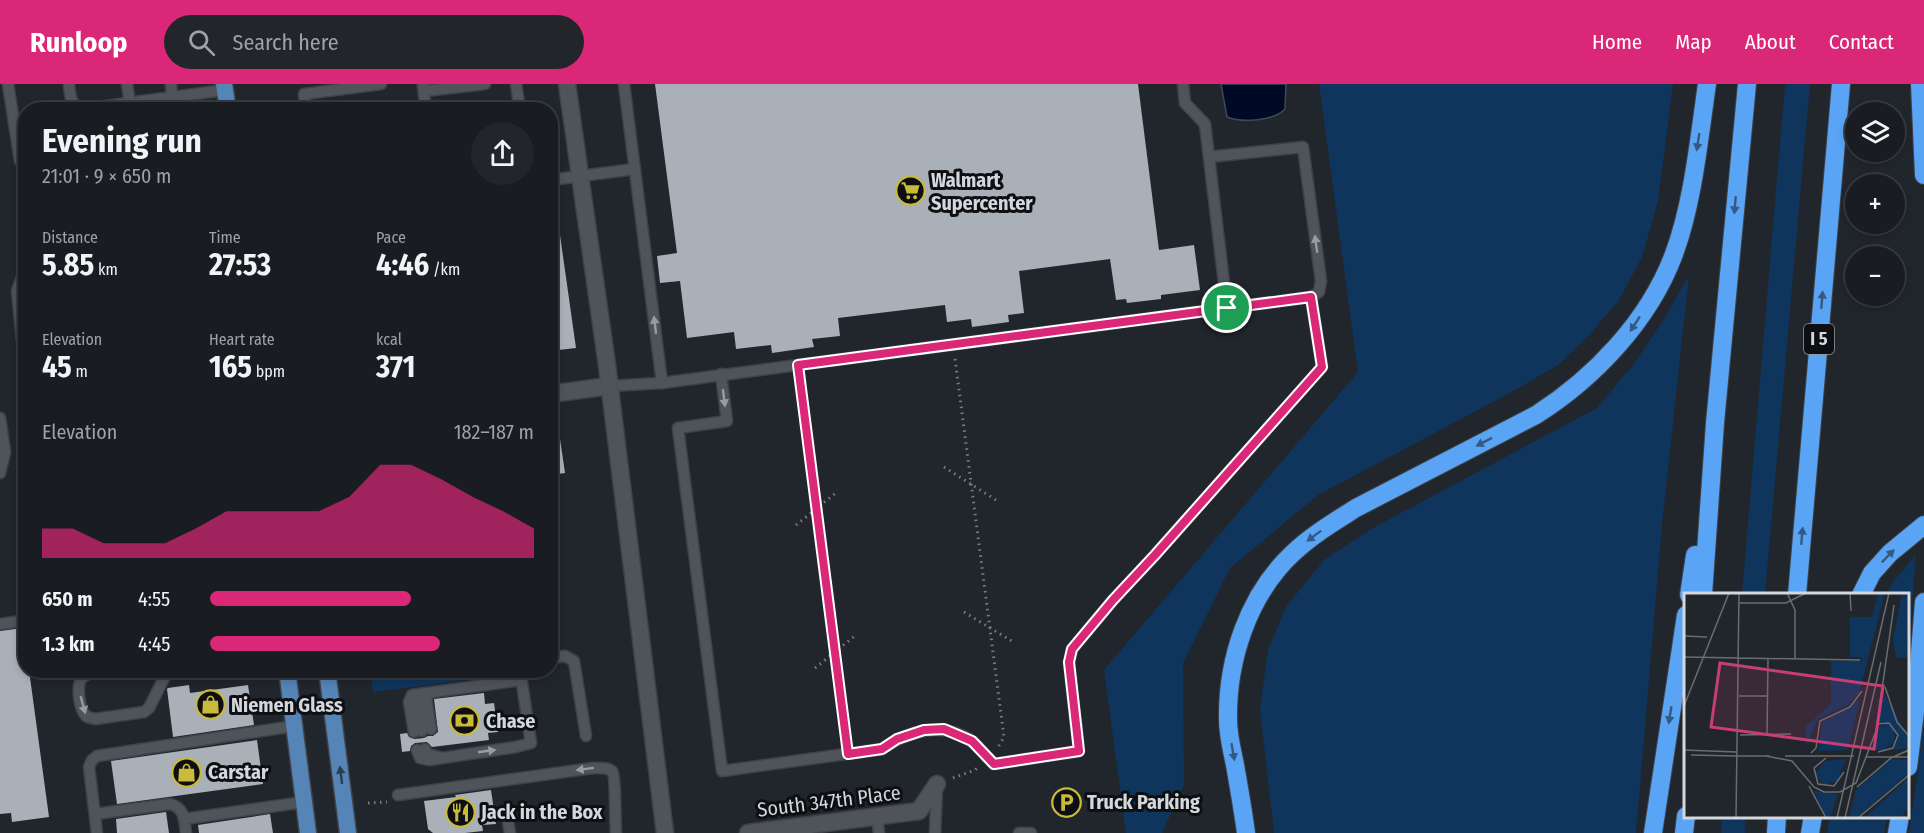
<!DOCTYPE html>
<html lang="en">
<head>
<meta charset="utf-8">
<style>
  :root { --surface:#191c21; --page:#22252a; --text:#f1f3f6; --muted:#9fa1a5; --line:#373a3f; --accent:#db2777 }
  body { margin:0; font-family:"Fira Sans Condensed",sans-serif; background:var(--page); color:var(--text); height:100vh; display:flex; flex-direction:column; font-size:22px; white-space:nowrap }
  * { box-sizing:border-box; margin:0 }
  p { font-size:20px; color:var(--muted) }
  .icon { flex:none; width:33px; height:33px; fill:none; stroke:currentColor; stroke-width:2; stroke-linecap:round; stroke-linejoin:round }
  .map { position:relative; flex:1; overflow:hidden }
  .side { position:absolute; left:18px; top:18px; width:540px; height:576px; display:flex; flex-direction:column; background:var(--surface); border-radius:24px; box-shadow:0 3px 9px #0003,0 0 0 2px var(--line) }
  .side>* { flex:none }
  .controls { position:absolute; left:1845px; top:18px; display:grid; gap:12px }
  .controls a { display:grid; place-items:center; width:60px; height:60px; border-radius:50%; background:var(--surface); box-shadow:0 3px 9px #0003,0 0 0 2px var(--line); font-size:30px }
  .pin { position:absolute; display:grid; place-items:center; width:51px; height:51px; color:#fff; margin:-26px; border:3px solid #fff; border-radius:50%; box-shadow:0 2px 6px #0007 }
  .round { display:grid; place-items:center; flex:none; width:63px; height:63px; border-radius:32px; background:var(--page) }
  .headline { display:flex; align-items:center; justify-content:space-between; height:102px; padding:0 24px }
  h1 { font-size:33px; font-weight:700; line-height:45px }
  .figures { display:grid; grid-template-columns:repeat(3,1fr); gap:9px; height:102px; padding:6px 24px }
  .figures div { display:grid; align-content:center }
  .figures b { font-size:30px; font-weight:700 }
  .figures small { font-size:16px; font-weight:400 }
  .figures p { font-size:16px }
  .chart { height:168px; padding:12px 24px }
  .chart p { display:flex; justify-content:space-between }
  .chart svg { width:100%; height:108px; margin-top:6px; fill:var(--accent); opacity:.7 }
  ul { padding:0 24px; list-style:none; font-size:20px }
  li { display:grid; grid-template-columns:96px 72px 1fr; align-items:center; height:45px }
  li i { height:15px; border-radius:8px; background:var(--accent) }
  header { display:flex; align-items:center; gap:36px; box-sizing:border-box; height:84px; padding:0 30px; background:var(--accent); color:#fff }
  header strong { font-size:28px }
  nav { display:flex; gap:33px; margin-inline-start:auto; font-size:21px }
  .search { width:420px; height:54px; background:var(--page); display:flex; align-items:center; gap:15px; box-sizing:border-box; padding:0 21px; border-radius:33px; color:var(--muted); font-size:22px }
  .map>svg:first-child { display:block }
  .green { fill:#0f355c }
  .water { fill:#000a24; stroke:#40485b; stroke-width:1.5 }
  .building { fill:#a9b0b7 }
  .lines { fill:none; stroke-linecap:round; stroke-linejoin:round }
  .service-casing { stroke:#3f4348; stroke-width:13 }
  .minor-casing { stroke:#3f4348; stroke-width:19 }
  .primary-casing { stroke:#3f4348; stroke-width:19 }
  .motorway-casing { stroke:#3f4348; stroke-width:20 }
  .path { stroke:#7a7e83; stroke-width:3; stroke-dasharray:1.5 4.5; stroke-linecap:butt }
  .service { stroke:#4e545a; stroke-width:10 }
  .minor { stroke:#4e545a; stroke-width:16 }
  .primary { stroke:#5584b7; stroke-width:16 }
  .motorway { stroke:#5aa4f5; stroke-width:18 }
  .oneway { fill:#345a84 }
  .oneway2 { fill:#989ca1 }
  .oneway3 { fill:#2a3e54 }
  .route-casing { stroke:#fff; stroke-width:12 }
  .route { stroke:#db2777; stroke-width:8 }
  .labels { text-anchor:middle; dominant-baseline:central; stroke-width:6; stroke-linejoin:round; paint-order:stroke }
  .shield { fill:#0d0f12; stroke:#989b9f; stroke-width:1.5 }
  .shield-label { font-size:18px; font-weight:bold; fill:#d4d7db }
  .poi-label { font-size:20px; font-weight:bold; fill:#d4d7db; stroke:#0d0f12; text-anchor:start }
  .street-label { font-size:20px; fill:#d4d7db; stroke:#0d0f12 }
  .inset-road { fill:none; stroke:#696d72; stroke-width:1.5 }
  .view { fill:#c63e75; fill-opacity:0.15; stroke:#c63e75; stroke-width:3 }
  .inset-edge { fill:none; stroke:#d4d7db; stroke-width:3 }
</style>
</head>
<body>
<header>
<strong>Runloop</strong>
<div class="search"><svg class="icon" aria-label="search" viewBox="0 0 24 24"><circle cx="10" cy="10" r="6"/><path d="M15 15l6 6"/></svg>Search here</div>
<nav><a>Home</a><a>Map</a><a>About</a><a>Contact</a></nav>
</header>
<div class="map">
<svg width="1924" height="749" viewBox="0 0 1924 749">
  <rect width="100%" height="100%" fill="#21262c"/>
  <g class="green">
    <path d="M1319 0H1673L1658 117 1642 173 1619 216 1591 249 1558 281 1508 310 1318 411 1230 484 1183 579 1184 701 1162 749H1126L1104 586 1358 288Z"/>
    <path d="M1785 0H1810L1765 510H1742Z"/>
    <path d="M1689 191 1662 440 1636 749H1274L1260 625 1268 566 1286 523 1324 476 1373 444 1597 324 1636 277 1666 232Z"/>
    <path d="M1916 471 1908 572V511L1886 510 1893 498Z"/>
    <path d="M370 587H481L482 594 373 608Z"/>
    <path d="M1924 645V749H1909Z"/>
    <path d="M1722 733H1745V749H1721Z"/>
    <path d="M1829 733V732L1887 733 1884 749H1827Z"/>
  </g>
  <path class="water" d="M1221 0H1286L1285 25C1274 37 1242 39 1227 33Z"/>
  <g class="building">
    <path d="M655 0H1138L1159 166 1194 161 1200 206 1161 211V215L1127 219 1126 215 1116 216 1110 175 1019 187 1024 229 1008 231 1009 238 972 243 971 235 947 238 945 221 838 234 840 252 812 255 814 263 772 269 771 261 736 265 734 248 687 254 680 197 660 199 657 172 677 169Z"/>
    <path d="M550 144H559L576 264 550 267Z"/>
    <path d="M550 348H559L565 389 550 391Z"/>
    <path d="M23 544 26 560V586H29L49 733 12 738 11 729 0 730V547Z"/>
    <path d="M189 601 190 609 248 601 254 641 173 653 167 605 168 604Z"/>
    <path d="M484 609 485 620 494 619 498 648 488 649 489 656 432 663 427 658 415 659 411 662 410 667 402 668 400 650 407 649 409 653 415 655 424 654 428 652H433L438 648 434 615Z"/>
    <path d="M257 656 263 700 117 720 111 677Z"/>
    <path d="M491 706 496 740 482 741 483 747 465 749H433L428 745 424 717 456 713 455 711Z"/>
    <path d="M166 728 169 749H117L116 735Z"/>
    <path d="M270 730 273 749H199L198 741Z"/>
  </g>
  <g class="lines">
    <defs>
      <g id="service">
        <path d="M8 0 20 77"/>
        <path d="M69 0C70 11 70 22 83 25L225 6"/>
        <path d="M127 0 130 20"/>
        <path d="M171 0 172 14"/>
        <path d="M516 0 520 26"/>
        <path d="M624 0 662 299"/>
        <path d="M1183 0 1185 19 1205 40 1227 224"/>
        <path d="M423 2 426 26"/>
        <path d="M424 7 485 0"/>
        <path d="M306 26 304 10 381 0"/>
        <path d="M550 96 635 85"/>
        <path d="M26 182 17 207 22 255 26 263"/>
        <path d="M721 290 727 337 678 344 722 687 882 665C908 647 942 637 970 656 979 662 986 673 994 680L1079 667 1069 578 1072 565 1113 516 1155 471 1322 283 1311 213"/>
        <path d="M609 302 662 299 1311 213 1319 208 1321 197 1303 63 1209 73"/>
        <path d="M0 334 5 368 0 389"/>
        <path d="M0 540 22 537"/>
        <path d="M550 574 565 572 574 577 586 652"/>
        <path d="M111 586C102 588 89 587 82 594 76 601 79 625 86 632 89 634 91 634 95 635L144 628 149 624 168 586"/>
        <path d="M498 586 499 599 522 596"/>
        <path d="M430 609 426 614 431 645"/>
        <path d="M422 647 418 618 421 611 426 610"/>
        <path d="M414 648 409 618 412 611 499 599"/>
        <path d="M425 665 427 670 439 673"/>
        <path d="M417 666 420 674 429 676 516 663 531 659 520 586"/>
        <path d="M398 711 593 684C599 684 607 683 612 687 616 692 615 739 616 749"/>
        <path d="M95 730 170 720C185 724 184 736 186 749"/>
        <path d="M507 732 510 749"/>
        <path d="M877 732 879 749"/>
        <path d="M184 735 304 718"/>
        <path d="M97 749 89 683 92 676 97 672 294 642"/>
        <path d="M935 749 937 703"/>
        <path d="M1019 749H1031"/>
      </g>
      <g id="minor">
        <path d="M567 0 607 281 665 749"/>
        <path d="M550 310 609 302"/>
        <path d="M748 749 919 727 937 700"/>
      </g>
      <g id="primary">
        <path d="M224 0 228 26"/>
        <path d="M287 586 308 749"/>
        <path d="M327 586 348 749"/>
      </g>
      <g id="motorway">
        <path d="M1920 0 1924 91"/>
        <path d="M1689 511 1695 471"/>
        <path d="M1703 511 1715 339 1747 0"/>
        <path d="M1797 511 1841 0"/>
        <path d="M1861 511 1872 489 1890 469 1924 441"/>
        <path d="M1908 683 1916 620 1924 518"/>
        <path d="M1246 749C1243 726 1239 704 1235 681 1232 666 1228 651 1228 636 1227 576 1248 511 1293 469 1312 451 1334 438 1356 424L1536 331C1594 294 1649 237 1674 170 1693 119 1699 55 1707 0"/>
        <path d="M1653 749 1686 531"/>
        <path d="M1684 749 1686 732"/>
        <path d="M1776 749 1777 732"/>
        <path d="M1810 749 1813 732"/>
        <path d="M1897 749 1900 732"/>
      </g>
    </defs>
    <use href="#service" class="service-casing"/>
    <use href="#minor" class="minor-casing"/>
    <use href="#primary" class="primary-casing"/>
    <use href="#motorway" class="motorway-casing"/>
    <g class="path">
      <path d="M955 275 1004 653 997 665"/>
      <path d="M799 294 846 657"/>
      <path d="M944 383 996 416"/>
      <path d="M796 441 837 408"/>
      <path d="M964 528 1015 559"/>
      <path d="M815 584 856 551"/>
      <path d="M953 694 975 686 979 682"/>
      <path d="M368 719 387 718"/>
    </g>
    <use href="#service" class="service"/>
    <use href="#minor" class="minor"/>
    <use href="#primary" class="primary"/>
    <use href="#motorway" class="motorway"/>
  </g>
  <defs><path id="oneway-solid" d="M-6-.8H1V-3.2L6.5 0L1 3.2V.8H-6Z" transform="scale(1.5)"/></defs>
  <g class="oneway">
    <use href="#oneway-solid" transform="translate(1698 58) rotate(99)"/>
    <use href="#oneway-solid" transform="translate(1735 121) rotate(95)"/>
    <use href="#oneway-solid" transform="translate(1822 216) rotate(-85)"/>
    <use href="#oneway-solid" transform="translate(1635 240) rotate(123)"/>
    <use href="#oneway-solid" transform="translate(1484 358) rotate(153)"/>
    <use href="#oneway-solid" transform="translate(1314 452) rotate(143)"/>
    <use href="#oneway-solid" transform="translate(1802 452) rotate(-85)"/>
    <use href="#oneway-solid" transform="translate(1888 472) rotate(-46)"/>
    <use href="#oneway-solid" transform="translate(1670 631) rotate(99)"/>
    <use href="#oneway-solid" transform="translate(1233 668) rotate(80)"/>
  </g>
  <g class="oneway2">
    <use href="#oneway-solid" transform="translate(1316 160) rotate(-98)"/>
    <use href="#oneway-solid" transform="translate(655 241) rotate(-97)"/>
    <use href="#oneway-solid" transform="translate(724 314) rotate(83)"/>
    <use href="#oneway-solid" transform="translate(83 621) rotate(75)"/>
    <use href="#oneway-solid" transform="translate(487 667) rotate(-8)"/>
    <use href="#oneway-solid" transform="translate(585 685) rotate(173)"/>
  </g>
  <use class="oneway3" href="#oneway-solid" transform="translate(341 691) rotate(-97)"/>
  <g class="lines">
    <defs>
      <path id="route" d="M1311 213 1322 283 1155 471 1113 516 1072 565 1069 578 1079 667 994 680 972 657 944 645 924 646 897 655 882 665 848 670 798 281Z"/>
    </defs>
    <use href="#route" class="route-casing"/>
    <use href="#route" class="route"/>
  </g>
  <defs>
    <symbol id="supermarket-ring" viewBox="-11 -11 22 22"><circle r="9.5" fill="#0d0f12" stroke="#c9ba3a" stroke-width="1.5"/><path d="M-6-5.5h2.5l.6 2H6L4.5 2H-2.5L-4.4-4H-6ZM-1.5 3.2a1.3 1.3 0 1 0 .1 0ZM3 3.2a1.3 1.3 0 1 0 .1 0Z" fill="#c9ba3a"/></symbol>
    <symbol id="shop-ring" viewBox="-11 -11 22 22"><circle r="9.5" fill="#0d0f12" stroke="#c9ba3a" stroke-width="1.5"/><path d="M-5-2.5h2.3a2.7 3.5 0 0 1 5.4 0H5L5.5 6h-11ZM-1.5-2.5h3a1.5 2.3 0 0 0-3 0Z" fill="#c9ba3a"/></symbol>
    <symbol id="bank-ring" viewBox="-11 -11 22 22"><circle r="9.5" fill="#0d0f12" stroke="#c9ba3a" stroke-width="1.5"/><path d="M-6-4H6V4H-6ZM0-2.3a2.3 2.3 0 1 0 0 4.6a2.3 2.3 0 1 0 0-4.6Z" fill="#c9ba3a"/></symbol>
    <symbol id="parking-ring" viewBox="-11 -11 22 22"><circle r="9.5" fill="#0d0f12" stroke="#c9ba3a" stroke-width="1.5"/><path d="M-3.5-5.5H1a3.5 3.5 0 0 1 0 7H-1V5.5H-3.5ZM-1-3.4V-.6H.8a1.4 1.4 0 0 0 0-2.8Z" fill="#c9ba3a"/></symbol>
    <symbol id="restaurant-ring" viewBox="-11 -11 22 22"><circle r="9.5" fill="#0d0f12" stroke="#c9ba3a" stroke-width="1.5"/><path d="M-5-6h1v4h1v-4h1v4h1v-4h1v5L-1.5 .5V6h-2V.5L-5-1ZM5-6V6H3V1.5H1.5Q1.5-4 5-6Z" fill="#c9ba3a"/></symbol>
  </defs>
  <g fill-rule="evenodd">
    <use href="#supermarket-ring" x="894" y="90" width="33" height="33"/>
    <use href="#shop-ring" x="194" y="604" width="33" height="33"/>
    <use href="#bank-ring" x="448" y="620" width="33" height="33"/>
    <use href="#shop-ring" x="170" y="672" width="33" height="33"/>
    <use href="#parking-ring" x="1050" y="702" width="33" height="33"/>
    <use href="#restaurant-ring" x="444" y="712" width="33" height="33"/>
  </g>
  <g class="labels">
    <rect class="shield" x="1804" y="240" width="30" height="30" rx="4.5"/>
    <g class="shield-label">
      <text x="1819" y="255">I 5</text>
    </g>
    <g class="poi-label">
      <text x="931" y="96">Walmart<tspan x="931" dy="23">Supercenter</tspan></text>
      <text x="231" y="621">Niemen Glass</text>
      <text x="486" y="637">Chase</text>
      <text x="208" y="688">Carstar</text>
      <text x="1087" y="718">Truck Parking</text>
      <text x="481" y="728">Jack in the Box</text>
    </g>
    <g class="street-label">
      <text transform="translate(829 717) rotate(-7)">South 347th Place</text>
    </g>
  </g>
  <g transform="translate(1684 509)">
    <rect width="225" height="225" fill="#21262c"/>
    <path d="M194 0H201L175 100 164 112 134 126 122 152V133L147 111V68H179L177 64H166V24H188ZM218 0H225V65H212L209 46ZM199 99 225 145V155L209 157 215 143 195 128ZM176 106 164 157 134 158 138 130ZM196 132 209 136 211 149 200 157H188ZM162 166 153 188 140 192 131 181 141 168ZM208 166 225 167V180L172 225H165L172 197ZM225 184V218H220L219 225H181ZM130 198 154 201 146 225H142Z" fill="#0f355c"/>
    <path class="inset-road" d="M103 0 111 17V66M166 0 167 18M55 10H102L122 0M0 43 23 44M0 64 176 67M201 94 213 129 225 143M55 103H84M0 113 45 0M192 131 205 130 214 142 209 155 194 159M56 142 107 141M83 142 84 66M0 157 52 159M127 160 132 155 136 128 166 114 178 98M7 162 52 163M52 163H86M82 163 108 168 130 194 140 199H156L172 190 192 138 210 12M101 163H170M182 164H225M142 165 130 175 134 191 150 193 160 179M125 193 142 225M173 194 207 165 225 157M52 225 55 0M153 225 205 0M161 225 197 69M174 225 225 182"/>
    <path class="view" d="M36 70 199 93 190 156 27 134Z"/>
    <rect width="225" height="225" class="inset-edge"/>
  </g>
</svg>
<div class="controls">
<a><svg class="icon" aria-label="layers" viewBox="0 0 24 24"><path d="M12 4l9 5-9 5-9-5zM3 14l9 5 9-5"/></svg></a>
<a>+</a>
<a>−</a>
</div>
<div class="pin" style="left:1227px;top:224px;background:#1e9e55"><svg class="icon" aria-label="arrive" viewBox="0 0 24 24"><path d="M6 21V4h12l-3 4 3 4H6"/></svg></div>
<section class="side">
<div class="headline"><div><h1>Evening run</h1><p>21:01 · 9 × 650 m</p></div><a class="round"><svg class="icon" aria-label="share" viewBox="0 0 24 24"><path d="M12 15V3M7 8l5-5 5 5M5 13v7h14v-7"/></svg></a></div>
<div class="figures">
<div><p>Distance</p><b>5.85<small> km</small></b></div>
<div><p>Time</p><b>27:53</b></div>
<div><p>Pace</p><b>4:46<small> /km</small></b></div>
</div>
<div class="figures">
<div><p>Elevation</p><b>45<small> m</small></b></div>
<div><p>Heart rate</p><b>165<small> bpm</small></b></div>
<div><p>kcal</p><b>371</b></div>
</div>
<div class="chart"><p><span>Elevation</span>182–187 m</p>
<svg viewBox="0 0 160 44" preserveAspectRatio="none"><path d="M0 44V32L10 32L20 38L30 38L40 38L50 32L60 25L70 25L80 25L90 25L100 19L110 6L120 6L130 12L140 19L150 25L160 32V44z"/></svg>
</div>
<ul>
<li><b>650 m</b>4:55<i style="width:62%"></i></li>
<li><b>1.3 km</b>4:45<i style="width:71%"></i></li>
</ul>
</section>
</div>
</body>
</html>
